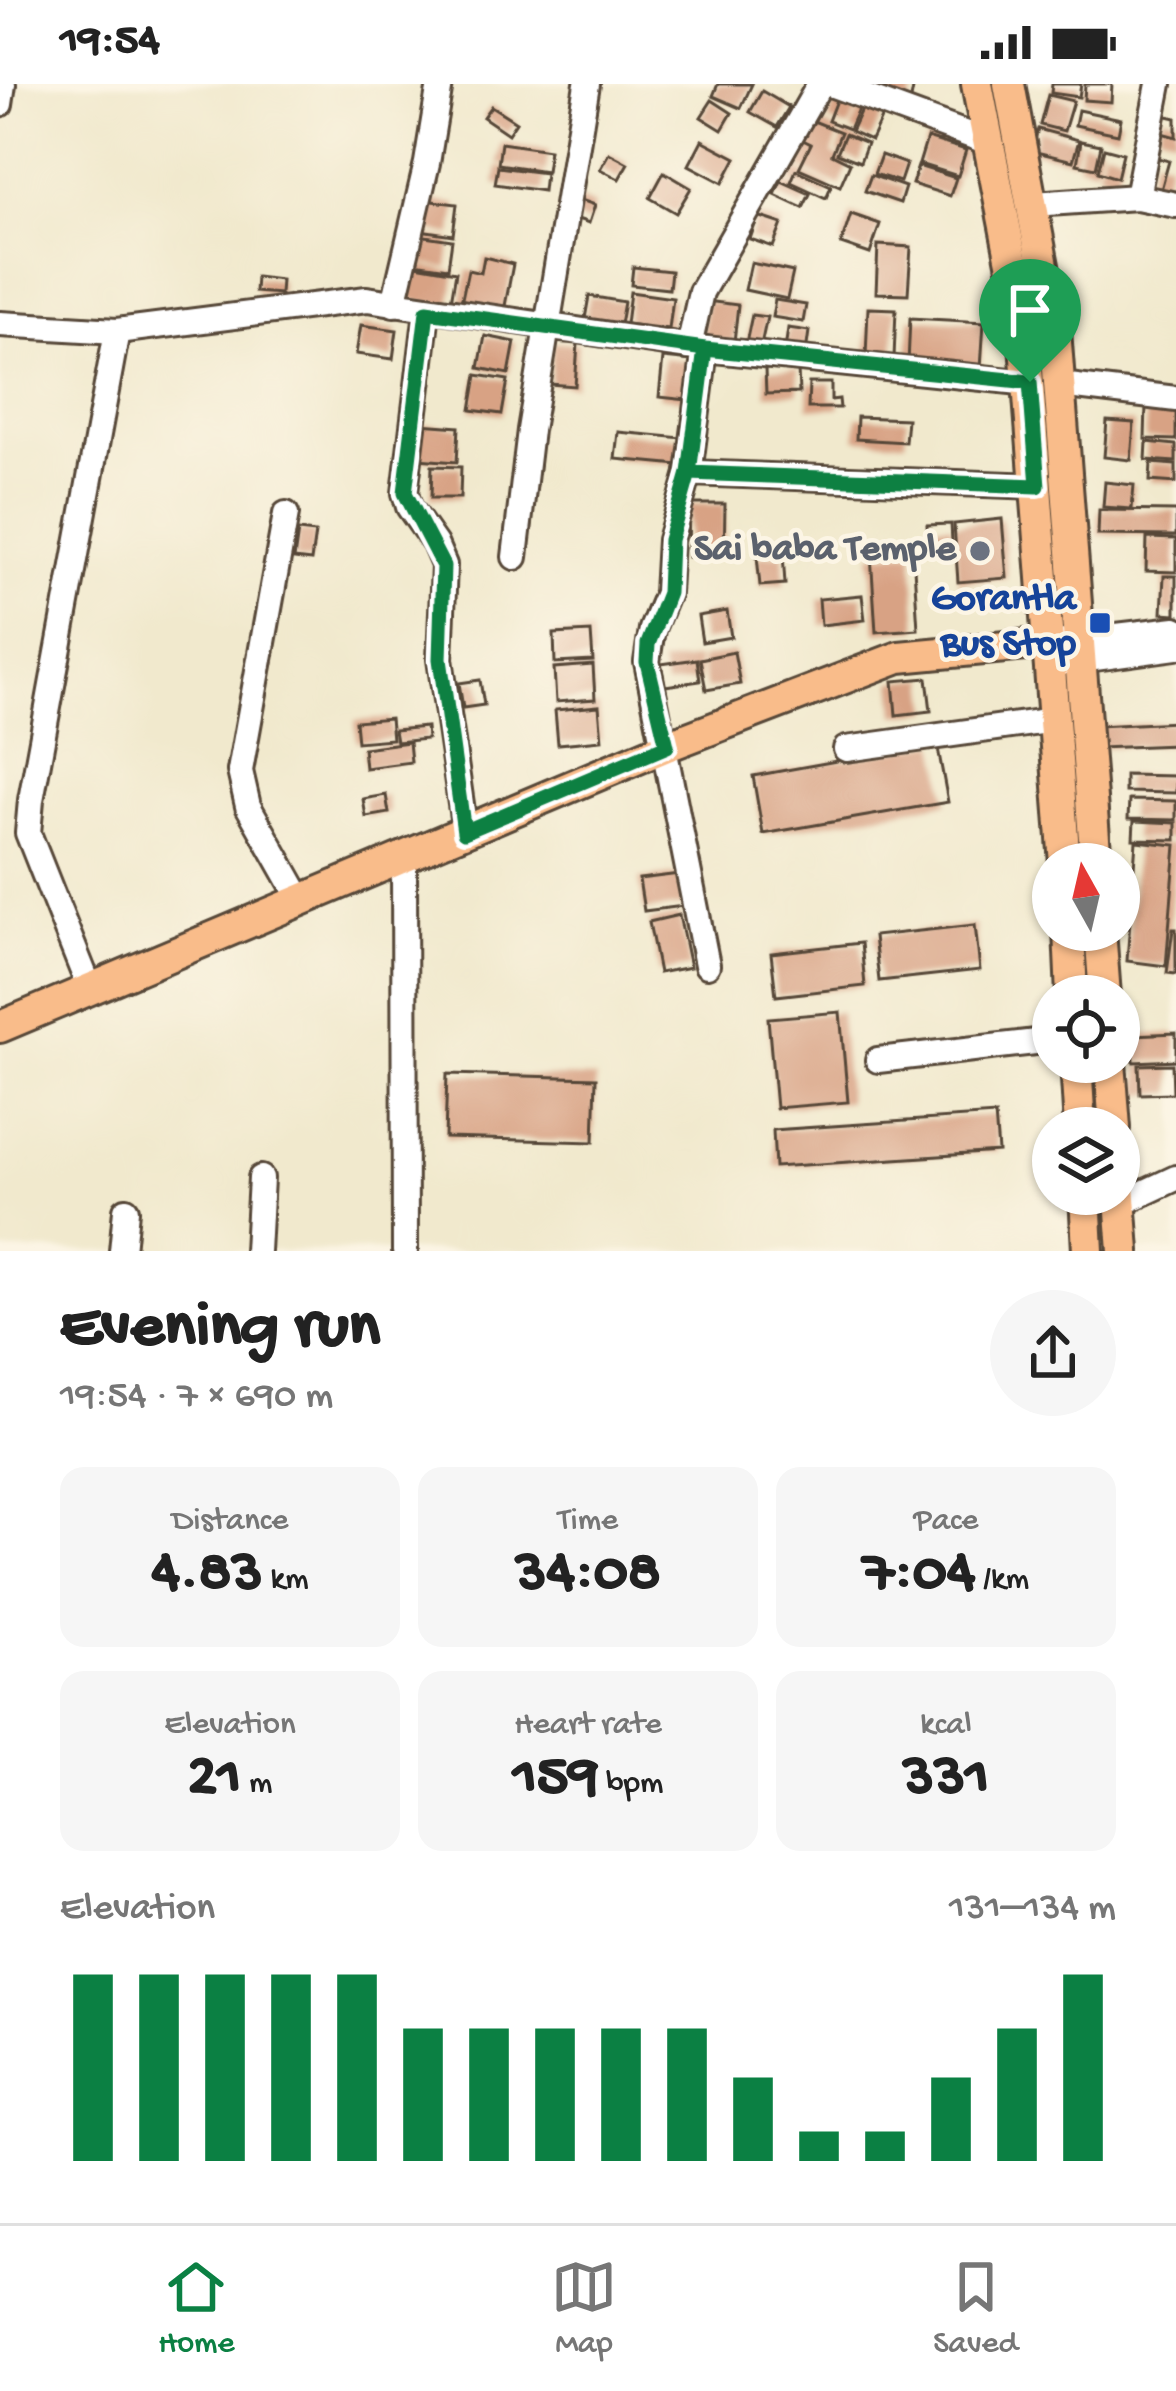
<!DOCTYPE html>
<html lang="en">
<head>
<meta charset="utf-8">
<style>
  :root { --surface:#fff; --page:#f6f6f6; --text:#222; --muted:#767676; --line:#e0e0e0; --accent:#0b8043 }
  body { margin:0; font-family:"Gochi Hand",sans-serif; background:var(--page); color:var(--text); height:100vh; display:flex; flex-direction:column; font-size:45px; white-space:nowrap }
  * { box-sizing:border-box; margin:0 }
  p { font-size:39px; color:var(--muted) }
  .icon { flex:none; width:66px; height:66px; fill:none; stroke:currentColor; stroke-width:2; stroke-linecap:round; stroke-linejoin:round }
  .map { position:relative; height:1167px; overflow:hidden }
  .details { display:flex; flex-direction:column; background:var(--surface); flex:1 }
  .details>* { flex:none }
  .needle { width:78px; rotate:352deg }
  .buttons { position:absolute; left:1032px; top:759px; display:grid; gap:24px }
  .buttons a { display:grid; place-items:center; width:108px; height:108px; border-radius:50%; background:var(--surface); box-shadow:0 3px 9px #0004; font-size:60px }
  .pin { position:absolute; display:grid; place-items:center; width:102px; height:102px; color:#fff; margin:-123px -51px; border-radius:50% 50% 50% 0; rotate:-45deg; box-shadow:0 0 12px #0007 }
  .pin .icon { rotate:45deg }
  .round { display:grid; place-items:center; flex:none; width:126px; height:126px; border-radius:63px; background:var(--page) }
  .overview { display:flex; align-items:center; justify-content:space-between; height:204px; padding:0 60px }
  h1 { font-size:66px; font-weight:700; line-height:90px }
  .stats { display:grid; grid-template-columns:repeat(3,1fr); gap:18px; height:204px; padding:12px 60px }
  .stats div { display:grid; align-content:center; border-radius:24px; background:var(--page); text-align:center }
  .stats b { font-size:60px; font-weight:700 }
  .stats small { font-size:33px; font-weight:400 }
  .stats p { font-size:33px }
  .chart { height:336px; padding:24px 60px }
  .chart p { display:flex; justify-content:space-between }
  .chart svg { width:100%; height:216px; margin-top:12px; stroke:var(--accent); stroke-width:6 }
  .status { display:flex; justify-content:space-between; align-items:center; height:84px; padding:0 60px; background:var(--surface); direction:ltr }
  .status svg { height:33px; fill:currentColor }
  .menu { display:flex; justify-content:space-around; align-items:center; height:168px; border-top:3px solid var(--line); background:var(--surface); font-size:33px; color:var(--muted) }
  .menu a { display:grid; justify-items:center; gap:6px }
  .menu .selected { color:var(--accent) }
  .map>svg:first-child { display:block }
  .building { fill:#d8a284 }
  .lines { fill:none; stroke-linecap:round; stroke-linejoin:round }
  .minor-casing { stroke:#564738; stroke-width:30 }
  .major-casing { stroke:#564738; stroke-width:36 }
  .minor { stroke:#fff; stroke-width:24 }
  .major { stroke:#f9bc8a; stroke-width:30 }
  .route-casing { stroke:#fff; stroke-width:24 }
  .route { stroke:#0b8043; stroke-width:15 }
  .worship-dot { fill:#6b7280; stroke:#fcf5e5; stroke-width:4.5 }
  .transit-dot { fill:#1a4fb4; stroke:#fcf5e5; stroke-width:4.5 }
  .labels { text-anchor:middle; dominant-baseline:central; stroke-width:9; stroke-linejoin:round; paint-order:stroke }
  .worship-label { font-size:39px; font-weight:bold; fill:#5b616d; stroke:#fcf5e5; text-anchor:end }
  .transit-label { font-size:39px; font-weight:bold; fill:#164399; stroke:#fcf5e5; text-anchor:end }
</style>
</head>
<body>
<div class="status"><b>19:54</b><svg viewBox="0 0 49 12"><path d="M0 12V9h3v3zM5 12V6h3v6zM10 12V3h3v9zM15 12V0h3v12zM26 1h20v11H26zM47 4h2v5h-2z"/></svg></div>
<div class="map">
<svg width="1176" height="1167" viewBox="0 0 1176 1167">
  <rect width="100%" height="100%" fill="#fcf5e5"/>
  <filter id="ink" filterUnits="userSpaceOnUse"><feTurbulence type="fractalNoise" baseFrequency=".00833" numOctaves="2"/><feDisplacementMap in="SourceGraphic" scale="24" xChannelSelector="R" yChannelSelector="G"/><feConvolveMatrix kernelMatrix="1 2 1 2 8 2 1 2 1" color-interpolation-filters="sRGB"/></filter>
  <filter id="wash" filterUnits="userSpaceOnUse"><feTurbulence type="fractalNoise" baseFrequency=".004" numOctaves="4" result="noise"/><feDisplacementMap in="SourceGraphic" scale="48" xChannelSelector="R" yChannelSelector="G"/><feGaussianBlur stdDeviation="2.7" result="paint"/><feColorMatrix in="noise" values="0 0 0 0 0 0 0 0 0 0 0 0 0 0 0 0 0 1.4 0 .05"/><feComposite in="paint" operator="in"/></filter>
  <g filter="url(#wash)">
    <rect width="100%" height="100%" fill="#f1e9cd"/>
    <g id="blocks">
      <g class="building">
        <path d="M718 0H752L741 24 713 12Z"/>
        <path d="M886 0H914L910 20 883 14Z"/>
        <path d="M1052 0H1081L1079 13 1051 9Z"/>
        <path d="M1085 0H1112L1111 18 1084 16Z"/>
        <path d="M762 7 789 23 777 43 750 28Z"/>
        <path d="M838 11 860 20 849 45 828 37Z"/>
        <path d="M1048 11 1073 17 1064 47 1040 41Z"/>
        <path d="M712 16 732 29 722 46 701 33Z"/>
        <path d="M863 21 883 30 871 56 851 47Z"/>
        <path d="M491 22 516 38 508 50 483 33Z"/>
        <path d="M1078 26 1121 35 1118 50 1075 41Z"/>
        <path d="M1163 31 1176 34V53L1158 48Z"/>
        <path d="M811 36 841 48 832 70 850 79 840 102 799 84 811 60 803 56Z"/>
        <path d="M1038 45 1079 56 1073 77 1032 67Z"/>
        <path d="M845 50 867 59 860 78 837 69Z"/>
        <path d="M927 54 966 66 958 92 919 80Z"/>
        <path d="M702 56 736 74 723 99 689 81Z"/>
        <path d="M1081 57 1101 61 1096 84 1077 80Z"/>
        <path d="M501 59 549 66 546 87 498 80Z"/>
        <path d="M1104 64 1123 69 1117 94 1098 88Z"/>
        <path d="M609 69 628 79 619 95 600 85Z"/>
        <path d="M881 71 906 80 900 98 874 90Z"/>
        <path d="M1154 73 1169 77 1161 106 1146 102Z"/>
        <path d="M918 82 956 94 950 112 912 100Z"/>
        <path d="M498 83 545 89 543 107 495 100Z"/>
        <path d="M796 86 831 102 826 114 791 98Z"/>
        <path d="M664 88 691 104 676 129 650 114Z"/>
        <path d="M871 91 905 103 900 119 865 107Z"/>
        <path d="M781 97 810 110 803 124 775 111Z"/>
        <path d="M575 114 595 121 589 139 569 132Z"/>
        <path d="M424 116 457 120 453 151 420 146Z"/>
        <path d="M851 130 880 140 870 170 841 160Z"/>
        <path d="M758 132 782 140 773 163 750 155Z"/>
        <path d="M411 150 452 156 448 184 407 178Z"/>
        <path d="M878 161 911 163 908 210 876 209Z"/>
        <path d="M484 173 513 180 504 227 461 219 468 186 481 189Z"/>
        <path d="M751 179 793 188 787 215 745 206Z"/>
        <path d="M410 180 456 188 450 223 404 215Z"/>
        <path d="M633 183 671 187 669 205 631 201Z"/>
        <path d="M256 193 281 196 280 210 255 208Z"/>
        <path d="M630 208 673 214 669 245 626 240Z"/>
        <path d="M589 212 624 218 620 240 585 235Z"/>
        <path d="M775 216 806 221 803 238 772 233Z"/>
        <path d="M706 217 738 221 734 258 702 254Z"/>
        <path d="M868 224 896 225 894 274 866 273Z"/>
        <path d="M752 231 767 233 761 261 746 259Z"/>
        <path d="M910 234 984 238 981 284 908 280Z"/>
        <path d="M361 241 397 246 393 275 356 270Z"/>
        <path d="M788 244 809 247 806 269 785 266Z"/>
        <path d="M485 252 515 258 509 290 479 284Z"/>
        <path d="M553 258 578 260 575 302 550 300Z"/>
        <path d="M663 274 692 277 688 316 659 313Z"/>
        <path d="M765 285H798L799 309 766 310Z"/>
        <path d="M477 291 508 296 502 330 471 326Z"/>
        <path d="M809 299H831V316L839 315 840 324H808Z"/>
        <path d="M1146 321 1176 322V356L1145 355Z"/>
        <path d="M857 333 907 335 905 358 856 355Z"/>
        <path d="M1107 337 1134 339 1131 376 1104 373Z"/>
        <path d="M420 340 459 343 457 378 418 375Z"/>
        <path d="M618 348 683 354 680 381 615 375Z"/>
        <path d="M1147 358 1176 361V378L1146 376Z"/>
        <path d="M1151 379 1176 381V399L1150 397Z"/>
        <path d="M432 382 461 383 460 414H431Z"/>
        <path d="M1105 398 1134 401 1132 425 1103 423Z"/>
        <path d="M689 420H725L724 473H688Z"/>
        <path d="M1099 426 1176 427V452L1098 451Z"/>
        <path d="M1002 435 1007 494 958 498 954 440Z"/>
        <path d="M951 440 952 458 928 459 927 441Z"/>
        <path d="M298 447 315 449 311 477 294 475Z"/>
        <path d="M1147 454 1176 455V488L1146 487Z"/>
        <path d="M913 468 918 545 876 548 871 470Z"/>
        <path d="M783 470 785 500 760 502 757 472Z"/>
        <path d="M1164 492H1176V530L1162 529Z"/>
        <path d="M862 511 865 536 821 541 819 515Z"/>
        <path d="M727 527 731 553 702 558 698 532Z"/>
        <path d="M591 548 593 577 555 579 554 550Z"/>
        <path d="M734 568 740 600 706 606 700 575Z"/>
        <path d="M697 575 700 597 665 602 661 580Z"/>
        <path d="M593 581 595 615 556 618 554 584Z"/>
        <path d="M927 594 931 627 896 631 893 597Z"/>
        <path d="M480 596 484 621 463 624 459 599Z"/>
        <path d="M599 622 602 656 558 660 555 626Z"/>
        <path d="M390 634 392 655 357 658 355 637Z"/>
        <path d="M1176 638V661L1098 664 1097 642Z"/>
        <path d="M426 643 427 655 396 658 394 646Z"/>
        <path d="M409 658 411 678 365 684 363 664Z"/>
        <path d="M937 659 948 718 763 750 753 692Z"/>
        <path d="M1125 691 1176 692V709L1125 708Z"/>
        <path d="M386 711 389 729 366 733 363 715Z"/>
        <path d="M1129 716 1176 717V736L1128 735Z"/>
        <path d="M1134 737 1176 739V756L1133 755Z"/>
        <path d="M1136 757 1176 761 1166 882 1127 877Z"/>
        <path d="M680 790 684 822 644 827 639 795Z"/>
        <path d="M679 831 690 883 659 889 649 838Z"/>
        <path d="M975 841 980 886 879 897 874 852Z"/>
        <path d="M1173 845H1176V890L1167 889Z"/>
        <path d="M861 859 865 902 776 912 771 869Z"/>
        <path d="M840 928 848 1018 776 1024 768 934Z"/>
        <path d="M1176 949V976L1134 978 1133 951Z"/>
        <path d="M1172 980 1173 1009 1140 1010 1139 981Z"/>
        <path d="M447 990 596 994 594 1058 445 1054Z"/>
        <path d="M995 1031 998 1068 775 1083 773 1046Z"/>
      </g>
    </g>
  </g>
  <g filter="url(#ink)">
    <use href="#blocks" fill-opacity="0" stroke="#564738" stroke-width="3"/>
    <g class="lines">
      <defs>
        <g id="minor">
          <path d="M830 0 991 59"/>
          <path d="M0 20 3 0"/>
          <path d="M1137 113 1159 0"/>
          <path d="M1033 120 1137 113 1176 121"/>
          <path d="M394 220 427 79 440 0"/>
          <path d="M427 227 405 409 409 423 435 460 444 481 440 575 465 748"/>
          <path d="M0 240 117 247 367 215 705 265 1030 299"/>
          <path d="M689 263 701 208 820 0"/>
          <path d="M705 265 689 389 670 456 667 509 652 545 647 578 707 881"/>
          <path d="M1060 301 1176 315"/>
          <path d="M689 389 1038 402"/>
          <path d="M286 430 240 687 248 722 301 816"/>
          <path d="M515 473 530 346 587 0"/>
          <path d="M1065 558 1176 545"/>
          <path d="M1065 578 1176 563"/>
          <path d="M846 665 1054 636"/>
          <path d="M404 773 405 1167"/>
          <path d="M90 905 28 749 31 716 117 247"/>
          <path d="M878 976 1053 956"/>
          <path d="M1120 1120 1176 1094"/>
          <path d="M122 1167 126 1126"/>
          <path d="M257 1167 261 1094"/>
        </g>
        <g id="major">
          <path d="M977 0 1023 234 1065 780"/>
          <path d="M1009 0 1055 246 1096 780"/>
          <path d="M1069 846 1072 912"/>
          <path d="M1100 846 1105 912"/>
          <path d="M0 943 667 662 899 573 1049 559"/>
          <path d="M1076 978 1080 1044"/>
          <path d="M1110 978 1115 1044"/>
          <path d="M1119 1101 1124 1167"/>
          <path d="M1085 1110 1088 1167"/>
        </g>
      </defs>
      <use href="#minor" class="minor-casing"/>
      <use href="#major" class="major-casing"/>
      <use href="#minor" class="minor"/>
      <use href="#major" class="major"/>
    </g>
  </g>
  <g class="lines" filter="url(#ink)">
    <defs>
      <path id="route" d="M1030 298 705 265 689 389 670 456 668 509 648 560 647 578 667 662 464 748 440 575 443 482 405 409 427 227 705 265 689 389 1038 402 1030 298"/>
    </defs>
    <use href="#route" class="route-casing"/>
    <use href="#route" class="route"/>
  </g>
  <circle class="worship-dot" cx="980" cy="467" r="12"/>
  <rect class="transit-dot" x="1088" y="527" width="24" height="24" rx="6"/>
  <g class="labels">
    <g class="worship-label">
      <text x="956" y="467">Sai baba Temple</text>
    </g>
    <g class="transit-label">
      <text x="1076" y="517">Gorantla<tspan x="1076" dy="45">Bus Stop</tspan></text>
    </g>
  </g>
</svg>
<div class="buttons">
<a><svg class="needle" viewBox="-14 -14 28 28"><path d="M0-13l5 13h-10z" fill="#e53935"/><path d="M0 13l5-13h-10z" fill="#767676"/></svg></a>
<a><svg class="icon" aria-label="locate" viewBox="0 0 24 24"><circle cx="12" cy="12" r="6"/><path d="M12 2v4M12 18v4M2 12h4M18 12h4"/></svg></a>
<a><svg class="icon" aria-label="layers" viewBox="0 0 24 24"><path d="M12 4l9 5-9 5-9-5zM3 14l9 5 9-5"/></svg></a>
</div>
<div class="pin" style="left:1030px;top:298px;background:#1e9e55"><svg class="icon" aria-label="arrive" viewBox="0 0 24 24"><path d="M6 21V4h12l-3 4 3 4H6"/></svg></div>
</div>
<section class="details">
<div class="overview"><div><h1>Evening run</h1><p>19:54 · 7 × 690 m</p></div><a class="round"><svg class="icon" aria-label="share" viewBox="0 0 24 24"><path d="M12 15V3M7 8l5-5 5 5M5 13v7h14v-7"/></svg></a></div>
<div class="stats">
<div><p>Distance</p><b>4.83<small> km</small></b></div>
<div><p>Time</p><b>34:08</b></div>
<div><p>Pace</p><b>7:04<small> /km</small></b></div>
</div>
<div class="stats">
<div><p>Elevation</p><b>21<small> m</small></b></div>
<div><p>Heart rate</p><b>159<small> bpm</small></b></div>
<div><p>kcal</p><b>331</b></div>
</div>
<div class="chart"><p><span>Elevation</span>131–134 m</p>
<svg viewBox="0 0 160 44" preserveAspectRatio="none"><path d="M5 44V6M15 44V6M25 44V6M35 44V6M45 44V6M55 44V17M65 44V17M75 44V17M85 44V17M95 44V17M105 44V27M115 44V38M125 44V38M135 44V27M145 44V17M155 44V6"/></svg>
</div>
</section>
<nav class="menu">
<a class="selected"><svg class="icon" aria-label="home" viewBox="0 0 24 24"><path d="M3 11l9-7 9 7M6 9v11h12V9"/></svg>Home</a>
<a><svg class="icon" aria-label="map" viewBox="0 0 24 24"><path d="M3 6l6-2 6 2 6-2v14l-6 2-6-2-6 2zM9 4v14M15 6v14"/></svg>Map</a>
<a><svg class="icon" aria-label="saved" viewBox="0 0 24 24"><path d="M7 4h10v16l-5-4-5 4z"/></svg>Saved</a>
</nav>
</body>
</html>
